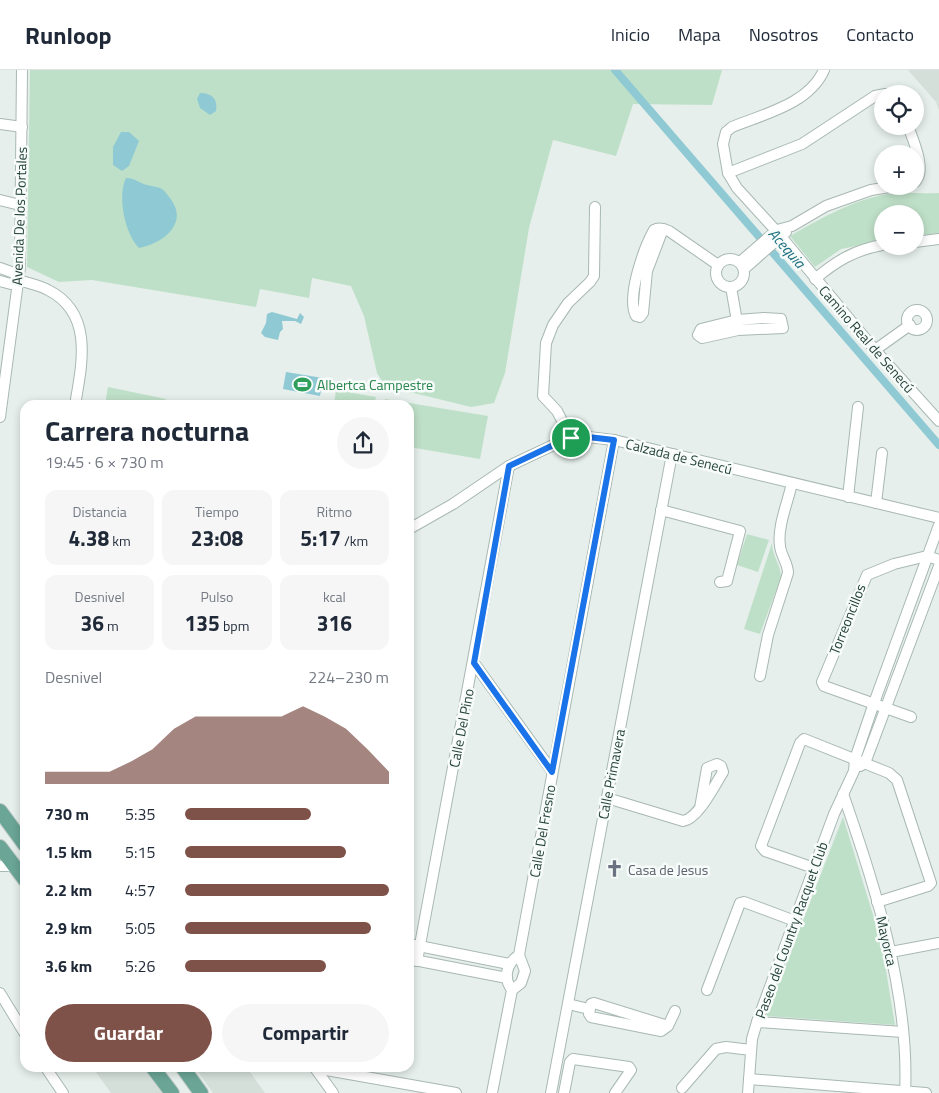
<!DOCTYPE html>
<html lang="es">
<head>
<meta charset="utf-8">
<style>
  :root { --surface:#fff; --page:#f6f6f7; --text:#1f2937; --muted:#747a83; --line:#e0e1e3; --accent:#7f5249 }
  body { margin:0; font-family:"Titillium Web",sans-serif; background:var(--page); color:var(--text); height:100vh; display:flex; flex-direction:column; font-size:19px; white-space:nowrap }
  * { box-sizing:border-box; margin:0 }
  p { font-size:16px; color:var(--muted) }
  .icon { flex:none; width:28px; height:28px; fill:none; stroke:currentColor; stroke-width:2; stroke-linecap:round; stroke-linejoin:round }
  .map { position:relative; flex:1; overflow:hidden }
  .sheet { position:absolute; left:20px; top:330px; width:394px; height:672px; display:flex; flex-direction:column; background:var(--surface); border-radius:15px; box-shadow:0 2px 8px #0003 }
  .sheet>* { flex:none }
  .fabs { position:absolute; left:874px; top:15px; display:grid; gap:10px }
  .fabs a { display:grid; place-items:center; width:50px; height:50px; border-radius:50%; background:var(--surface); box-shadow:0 2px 8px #0003; font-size:25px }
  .pin { position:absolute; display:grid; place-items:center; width:42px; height:42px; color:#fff; margin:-21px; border:2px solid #fff; border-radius:50%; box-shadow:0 1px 5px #0007 }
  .round { display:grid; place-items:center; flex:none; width:52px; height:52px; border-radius:26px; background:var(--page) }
  .head { display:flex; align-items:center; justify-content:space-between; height:85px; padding:0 25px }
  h1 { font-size:28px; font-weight:700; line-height:38px }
  .metrics { display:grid; grid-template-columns:repeat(3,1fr); gap:8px; height:85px; padding:5px 25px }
  .metrics div { display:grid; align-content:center; border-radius:12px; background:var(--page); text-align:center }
  .metrics b { font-size:21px; font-weight:700 }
  .metrics small { font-size:14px; font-weight:400 }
  .metrics p { font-size:14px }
  .chart { height:140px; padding:10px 25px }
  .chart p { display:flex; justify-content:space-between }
  .chart svg { width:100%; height:90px; margin-top:5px; fill:var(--accent); opacity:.7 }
  .cta { display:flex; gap:10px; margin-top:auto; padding:10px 25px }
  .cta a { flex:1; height:58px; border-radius:30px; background:var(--accent); color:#fff; font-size:20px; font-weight:700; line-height:58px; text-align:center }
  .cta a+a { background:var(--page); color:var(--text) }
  ul { padding:0 25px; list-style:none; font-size:16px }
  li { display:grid; grid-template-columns:80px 60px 1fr; align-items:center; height:38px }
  li i { height:12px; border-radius:6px; background:var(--accent) }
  header { display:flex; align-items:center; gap:30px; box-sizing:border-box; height:70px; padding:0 25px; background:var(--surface); border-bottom:1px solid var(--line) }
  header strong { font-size:24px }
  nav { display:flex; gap:28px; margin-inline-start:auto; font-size:18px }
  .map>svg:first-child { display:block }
  .built { fill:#d4dfda }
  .green { fill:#bfe0c8 }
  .water { fill:#8ec9d4 }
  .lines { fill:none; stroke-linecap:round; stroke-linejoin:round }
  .canal { stroke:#8ec9d4; stroke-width:8 }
  .minor-casing { stroke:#a8b8b2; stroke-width:12 }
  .major-casing { stroke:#c2cac8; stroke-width:16 }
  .minor { stroke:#fff; stroke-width:10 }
  .major { stroke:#6aa596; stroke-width:14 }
  .route-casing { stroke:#fff; stroke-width:10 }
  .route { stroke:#1a73e8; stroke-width:6 }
  .labels { text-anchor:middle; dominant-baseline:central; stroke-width:5; stroke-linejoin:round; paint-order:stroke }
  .street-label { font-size:14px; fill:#24423a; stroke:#f7fbf9 }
  .leisure-label { font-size:14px; fill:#27864d; stroke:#f7fbf9; text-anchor:start }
  .worship-label { font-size:14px; fill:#5b616d; stroke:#f7fbf9; text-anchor:start }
  .water-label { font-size:15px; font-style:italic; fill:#1c6f80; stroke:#f7fbf9 }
</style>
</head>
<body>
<header>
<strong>Runloop</strong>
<nav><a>Inicio</a><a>Mapa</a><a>Nosotros</a><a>Contacto</a></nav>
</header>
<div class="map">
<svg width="939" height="1023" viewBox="0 0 939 1023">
  <rect width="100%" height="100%" fill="#e6efeb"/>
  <g class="built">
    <path d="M908 0H939V40L936 32Z"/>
    <path d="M93 998H143L162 1023H111Z"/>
    <path d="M195 998H247L265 1023H213Z"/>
  </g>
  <g class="green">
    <path d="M30 0H722L712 35 633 34 616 86 553 70 529 158 505 303 494 333 471 337 385 316 377 303 364 246 351 216 312 208 309 228 260 219 256 237 92 210 59 212 27 197Z"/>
    <path d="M939 123V163L915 166V144H882V171L841 179 815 197 790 166C820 149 854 129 889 124 905 122 923 124 939 123Z"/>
    <path d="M108 317 166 329 164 335H105Z"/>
    <path d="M336 320 376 327 374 335H334Z"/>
    <path d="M385 329 488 346 480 389 409 377V335H384Z"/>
    <path d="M747 464 769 470 758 502 737 495Z"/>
    <path d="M772 473C772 486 781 495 781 507L760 564 744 559Z"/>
    <path d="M843 747 881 871 895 955 766 946Z"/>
  </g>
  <g class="water">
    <path d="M200 23C212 23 218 29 216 41L210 45 200 38 197 29Z"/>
    <path d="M121 62H129L139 71 129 96 122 101 113 95V77Z"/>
    <path d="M126 108C135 108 139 113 147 115 153 117 157 116 162 119 166 122 169 127 172 131 188 155 161 174 139 178 125 164 117 126 126 108Z"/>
    <path d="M272 242 297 249 300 243 304 247 301 254 295 251H282L283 259 280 262 278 270 265 267 261 263 266 253 267 244Z"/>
    <path d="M286 302 323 308 320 326 283 319Z"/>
  </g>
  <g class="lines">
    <path class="canal" d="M615 0 939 375"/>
    <defs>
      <g id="minor">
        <path d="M824 0C809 34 764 44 732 57L726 62 723 74 728 103 737 118 779 164 875 280 939 351"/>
        <path d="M0 54 22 57"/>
        <path d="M908 56C913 70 927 100 915 112"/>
        <path d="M728 103 802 74 875 26 885 24"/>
        <path d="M0 130 20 135"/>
        <path d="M663 159 647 201 643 243 640 247 636 246C626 227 644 178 654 160 659 157 665 159 669 161L718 195"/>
        <path d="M915 172 939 169"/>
        <circle cx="730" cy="203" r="14"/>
        <path d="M740 192 777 160 792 156 826 136 871 120 896 116"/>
        <path d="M0 198 14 203 18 210"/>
        <path d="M744 199 786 162"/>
        <path d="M815 209C836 191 855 180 882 175"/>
        <path d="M18 210C28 213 39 215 48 220 94 243 82 294 75 335"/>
        <path d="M0 211 11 214 18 210"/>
        <path d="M731 217 738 257"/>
        <circle cx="917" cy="250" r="10"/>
        <path d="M764 248 781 249 783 258 738 260 702 268 698 265 701 259 737 250Z"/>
        <path d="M875 280 910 255"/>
        <path d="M0 347 20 197 22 0"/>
        <path d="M571 368 557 341 543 326 546 273 553 255 568 233 590 212 594 206 595 137"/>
        <path d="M848 427 858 337"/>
        <path d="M876 433 882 383"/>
        <path d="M661 440 740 461 727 511 720 512"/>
        <path d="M409 459 453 434 509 396 564 370 588 367 614 370 939 448"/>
        <path d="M474 593 552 701"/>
        <path d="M760 606 768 565 788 503C788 493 781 486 780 476 777 457 788 432 792 413"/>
        <path d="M911 647 824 616 822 612 867 505 894 494 927 486 939 490"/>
        <path d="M860 696 865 693 939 496"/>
        <path d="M843 724C875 815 910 926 905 1023"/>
        <path d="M607 728 683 751C698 749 715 715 723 702L721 696 717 694 707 698 700 738"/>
        <path d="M0 796H16"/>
        <path d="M814 798 765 781 761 776 800 673 804 669 889 703 897 710 931 813 928 816 877 832"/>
        <path d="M409 874 509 894"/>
        <path d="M891 882 939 873"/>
        <path d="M409 889 507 908"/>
        <path d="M417 891 509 396"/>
        <path d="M512 920 521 913 525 901 519 885"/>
        <path d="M707 920 740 833 744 832 795 851"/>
        <path d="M0 923 25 964"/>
        <path d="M568 934 589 939"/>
        <path d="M757 952 903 962"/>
        <path d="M668 956 594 933 591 934 589 944 591 947 661 961 668 956 675 941"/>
        <path d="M46 998 63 1023"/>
        <path d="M315 998 456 1023"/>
        <path d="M315 998 333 1023"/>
        <path d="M749 1009 926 1023"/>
        <path d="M682 1018 716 979 726 977 751 980"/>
        <path d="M492 1023 512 920C503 908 506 894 519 885L614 370"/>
        <path d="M551 1023 672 384"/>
        <path d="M564 1023 570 992 573 989 629 997 631 1000 615 1023"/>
        <path d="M748 1023 752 969 757 952 834 744 854 701 855 689 874 633 939 455"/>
      </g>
      <g id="major">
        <path d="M0 741 25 775"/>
        <path d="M0 777 25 810"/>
        <path d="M153 998 172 1023"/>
        <path d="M183 998 201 1023"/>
      </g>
    </defs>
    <use href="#minor" class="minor-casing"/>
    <use href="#major" class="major-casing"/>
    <use href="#minor" class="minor"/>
    <use href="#major" class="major"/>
  </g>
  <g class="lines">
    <defs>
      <path id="route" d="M588 367 614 370 552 702 474 593 509 396 564 370Z"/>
    </defs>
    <use href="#route" class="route-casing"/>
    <use href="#route" class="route"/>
  </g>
  <defs>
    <symbol id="stadium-bare" viewBox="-9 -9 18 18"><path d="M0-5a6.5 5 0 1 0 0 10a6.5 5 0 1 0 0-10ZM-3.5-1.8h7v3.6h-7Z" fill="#2e9e5b" stroke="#f7fbf9" stroke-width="2.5" paint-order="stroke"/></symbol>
    <symbol id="church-bare" viewBox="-9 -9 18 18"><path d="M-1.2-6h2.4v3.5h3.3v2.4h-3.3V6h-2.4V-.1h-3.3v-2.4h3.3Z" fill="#6b7280" stroke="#f7fbf9" stroke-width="2.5" paint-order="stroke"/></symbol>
  </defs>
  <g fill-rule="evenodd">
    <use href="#stadium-bare" x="290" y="302" width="25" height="25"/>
    <use href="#church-bare" x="602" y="786" width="25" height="25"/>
  </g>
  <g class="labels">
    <g class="street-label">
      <text transform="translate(19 146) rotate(-88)">Avenida De los Portales</text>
      <text transform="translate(867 269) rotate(49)">Camino Real de Senecú</text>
      <text transform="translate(679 386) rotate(14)">Calzada de Senecú</text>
      <text transform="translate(847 549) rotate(-68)">Torreoncillos</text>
      <text transform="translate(461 658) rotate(-79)">Calle Del Pino</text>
      <text transform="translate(611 704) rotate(-79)">Calle Primavera</text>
      <text transform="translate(542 761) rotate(-80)">Calle Del Fresno</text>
      <text transform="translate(791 860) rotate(-70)">Paseo del Country Racquet Club</text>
      <text transform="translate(887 871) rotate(77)">Mayorca</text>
    </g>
    <g class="leisure-label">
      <text x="317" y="314">Albertca Campestre</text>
    </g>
    <g class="worship-label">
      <text x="628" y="799">Casa de Jesus</text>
    </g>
    <g class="water-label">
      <text transform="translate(787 178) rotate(49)">Acequia</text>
    </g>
  </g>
</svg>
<div class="fabs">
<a><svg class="icon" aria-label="locate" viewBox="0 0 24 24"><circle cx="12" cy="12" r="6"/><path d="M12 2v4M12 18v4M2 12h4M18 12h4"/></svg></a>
<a>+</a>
<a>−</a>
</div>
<div class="pin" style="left:571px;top:368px;background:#1e9e55"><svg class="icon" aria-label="arrive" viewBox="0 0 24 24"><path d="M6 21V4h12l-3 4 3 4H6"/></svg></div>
<section class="sheet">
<div class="head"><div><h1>Carrera nocturna</h1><p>19:45 · 6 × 730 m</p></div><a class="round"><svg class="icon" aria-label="share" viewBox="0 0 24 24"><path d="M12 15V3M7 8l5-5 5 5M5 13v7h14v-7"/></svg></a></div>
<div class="metrics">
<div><p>Distancia</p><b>4.38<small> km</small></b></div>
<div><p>Tiempo</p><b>23:08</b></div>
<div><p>Ritmo</p><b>5:17<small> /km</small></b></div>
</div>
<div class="metrics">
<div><p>Desnivel</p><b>36<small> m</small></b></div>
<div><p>Pulso</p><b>135<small> bpm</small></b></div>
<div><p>kcal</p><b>316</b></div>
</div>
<div class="chart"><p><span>Desnivel</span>224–230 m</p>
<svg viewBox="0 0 160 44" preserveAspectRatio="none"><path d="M0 44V38L10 38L20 38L30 38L40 33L50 27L60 17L70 11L80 11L90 11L100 11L110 11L120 6L130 11L140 17L150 27L160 38V44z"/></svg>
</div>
<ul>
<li><b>730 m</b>5:35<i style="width:62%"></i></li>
<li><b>1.5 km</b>5:15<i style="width:79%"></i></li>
<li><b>2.2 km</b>4:57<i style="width:100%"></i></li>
<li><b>2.9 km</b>5:05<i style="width:91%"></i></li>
<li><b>3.6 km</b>5:26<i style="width:69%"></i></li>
</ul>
<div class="cta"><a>Guardar</a><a>Compartir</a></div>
</section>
</div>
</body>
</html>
